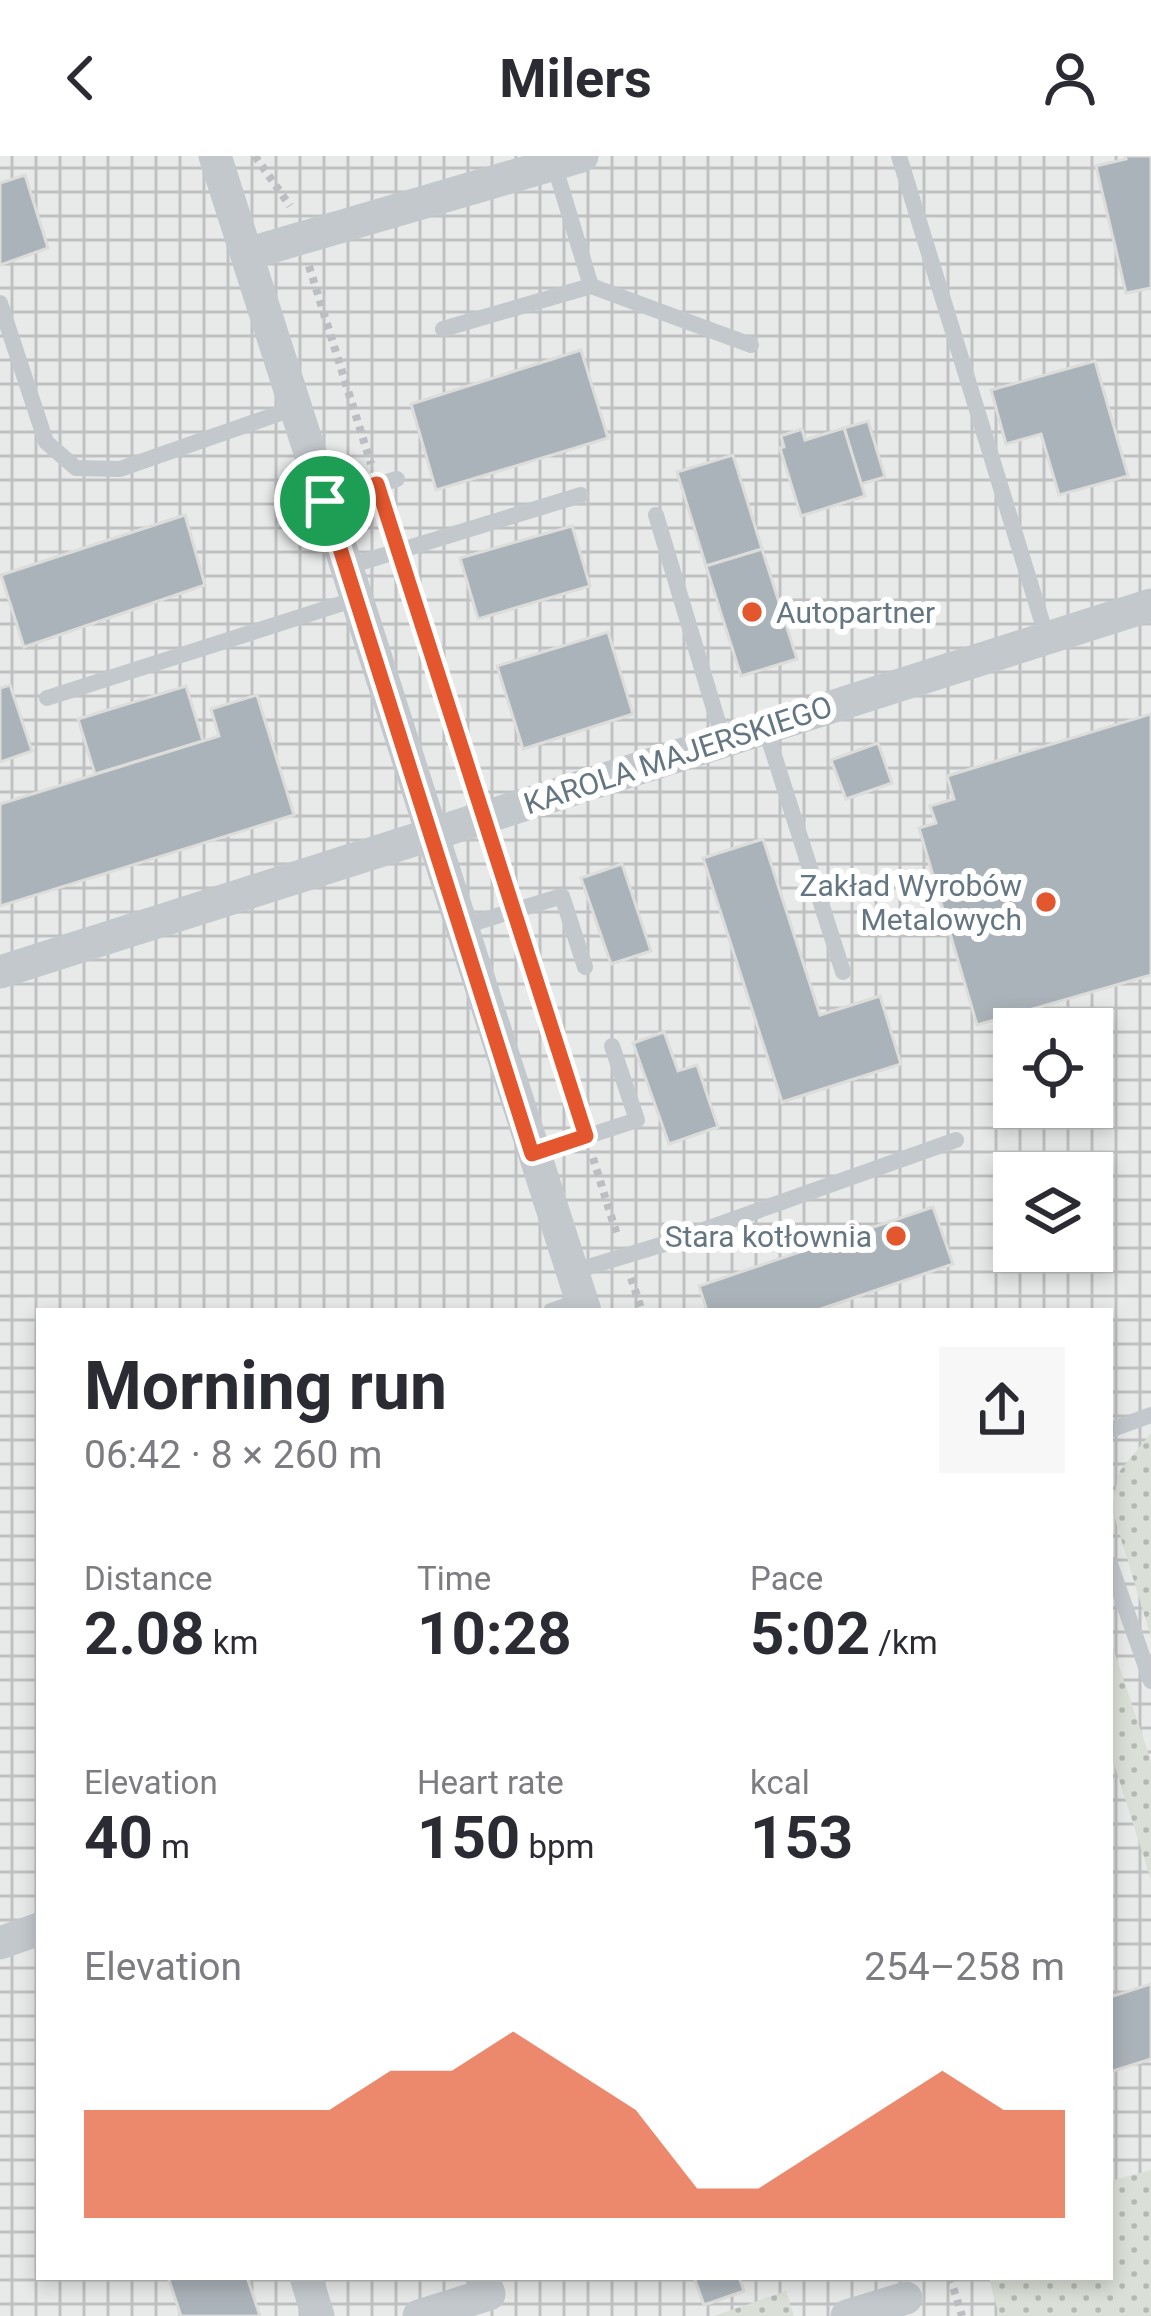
<!DOCTYPE html>
<html lang="en">
<head>
<meta charset="utf-8">
<style>
  :root { --surface:#fff; --page:#f7f7f7; --text:#2b2b33; --muted:#7c7c81; --accent:#e4572e }
  body { margin:0; font-family:Roboto,sans-serif; background:var(--page); color:var(--text); height:100vh; display:flex; flex-direction:column; font-size:45px; white-space:nowrap }
  * { box-sizing:border-box; margin:0 }
  p { font-size:39px; color:var(--muted) }
  .icon { flex:none; width:66px; height:66px; fill:none; stroke:currentColor; stroke-width:2; stroke-linecap:round; stroke-linejoin:round }
  .map { position:relative; flex:1; overflow:hidden }
  .sheet { position:absolute; left:36px; top:1152px; width:1077px; height:972px; display:flex; flex-direction:column; background:var(--surface); border-radius:0px; box-shadow:0 6px 18px #0003 }
  .sheet>* { flex:none }
  .controls { position:absolute; left:993px; top:852px; display:grid; gap:24px }
  .controls a { display:grid; place-items:center; width:120px; height:120px; border-radius:0px; background:var(--surface); box-shadow:0 6px 18px #0003; font-size:60px }
  .pin { position:absolute; display:grid; place-items:center; width:102px; height:102px; color:#fff; margin:-51px; border:6px solid #fff; border-radius:50%; box-shadow:0 3px 12px #0007 }
  .round { display:grid; place-items:center; flex:none; width:126px; height:126px; border-radius:0px; background:var(--page) }
  .headline { display:flex; align-items:center; justify-content:space-between; height:204px; padding:0 48px }
  h1 { font-size:66px; font-weight:700; line-height:90px }
  .metrics { display:grid; grid-template-columns:repeat(3,1fr); gap:18px; height:204px; padding:12px 48px }
  .metrics div { display:grid; align-content:center }
  .metrics b { font-size:60px; font-weight:700 }
  .metrics small { font-size:33px; font-weight:400 }
  .metrics p { font-size:33px }
  .chart { height:336px; padding:24px 48px }
  .chart p { display:flex; justify-content:space-between }
  .chart svg { width:100%; height:216px; margin-top:12px; fill:var(--accent); opacity:.7 }
  header { display:flex; justify-content:space-between; align-items:center; height:156px; padding:0 48px; background:var(--surface); font-size:54px; font-weight:700 }
  .map>svg:first-child { display:block }
  .industrial { fill:url(#industrial-grid); fill-rule:evenodd }
  .grass { fill:url(#grass-dots) }
  .building { fill:#aab3b9; stroke:#dcdcda; stroke-width:3 }
  .lines { fill:none; stroke-linecap:round; stroke-linejoin:round }
  .path { stroke:#bbbfc2; stroke-width:8; stroke-dasharray:6 6; stroke-linecap:butt }
  .lane { stroke:#c3c8cc; stroke-width:16 }
  .street { stroke:#c3c8cc; stroke-width:33 }
  .route-casing { stroke:#fff; stroke-width:24 }
  .route { stroke:#e4572e; stroke-width:15 }
  .poi-dot { fill:#e4572e; stroke:#fff; stroke-width:4.5 }
  .labels { text-anchor:middle; dominant-baseline:central; stroke-width:12; stroke-linejoin:round; paint-order:stroke }
  .poi-label { font-size:30px; fill:#657683; stroke:#fff; text-anchor:end }
  .street-label { font-size:30px; fill:#657683; stroke:#fff }
</style>
</head>
<body>
<header><svg class="icon" aria-label="back" viewBox="0 0 24 24"><path d="M15 5l-7 7 7 7"/></svg>Milers<svg class="icon" aria-label="person" viewBox="0 0 24 24"><circle cx="12" cy="8" r="4"/><path d="M4 21q1-7 8-7t8 7"/></svg></header>
<div class="map">
<svg width="1151" height="2160" viewBox="0 0 1151 2160">
  <defs>
    <pattern id="industrial-grid" width="8" height="8" patternUnits="userSpaceOnUse" patternTransform="scale(3)"><rect width="8" height="8" fill="#e8e9e9"/><path d="M0 4h8M4 0v8" fill="none" stroke="#c0c1c2"/></pattern>
    <pattern id="grass-dots" width="8" height="8" patternUnits="userSpaceOnUse" patternTransform="scale(3)"><rect width="8" height="8" fill="#dadfd7"/><path d="M2 2h.1M6 6h.1" fill="none" stroke="#b4b9b4" stroke-width="1.8" stroke-linecap="round"/></pattern>
  </defs>
  <rect width="100%" height="100%" fill="#fafaf8"/>
  <path class="industrial" d="M0 0H1151V2160H0ZM1014 873H1092V951H1014ZM1014 1017H1092V1095H1014ZM39 1155H1110V2121H39Z"/>
  <g class="grass">
    <path d="M1151 1277V1481L1112 1353 1119 1316Z"/>
    <path d="M1110 1483 1151 1605V1724L1110 1595Z"/>
    <path d="M1151 2014V2160H999L989 2121H1110V2025Z"/>
    <path d="M786 2135 794 2160H714Z"/>
  </g>
  <g class="building">
    <path d="M1125 0H1151V132L1126 137 1096 10 1126 3Z"/>
    <path d="M25 19 48 92 0 109V27Z"/>
    <path d="M581 194 608 282 436 334 411 248Z"/>
    <path d="M1095 205 1128 320 1059 339 1041 278 1006 288 991 234Z"/>
    <path d="M868 265 885 321 861 328 844 272Z"/>
    <path d="M844 272 865 340 801 360 780 292 784 291 781 280 802 273 805 284Z"/>
    <path d="M733 299 762 393 706 410 677 316Z"/>
    <path d="M185 359 205 429 24 491 1 419Z"/>
    <path d="M572 370 590 430 478 463 460 402Z"/>
    <path d="M762 393 797 503 741 520 706 410Z"/>
    <path d="M608 476 633 558 523 593 497 510Z"/>
    <path d="M10 529 32 595 0 606V532Z"/>
    <path d="M186 530 203 585 95 618 78 563Z"/>
    <path d="M257 539 294 659 0 750V648L219 580 211 553Z"/>
    <path d="M1151 558V819L977 869 919 672 936 667 930 650 954 643 947 620Z"/>
    <path d="M878 587 892 627 846 643 831 604Z"/>
    <path d="M763 683 820 859 880 840 901 908 782 946 703 702Z"/>
    <path d="M622 708 651 795 611 808 581 722Z"/>
    <path d="M664 876 678 915 697 909 718 971 669 988 633 887Z"/>
    <path d="M933 1051 953 1108 815 1155H707L699 1130Z"/>
    <path d="M1151 1828V1903L1110 1916V1841Z"/>
    <path d="M168 2121H247L260 2160H181Z"/>
    <path d="M694 2121H739L744 2135 704 2149Z"/>
  </g>
  <g class="lines">
    <g class="path">
      <path d="M255 0 290 50"/>
      <path d="M309 110 371 308"/>
      <path d="M406 419 475 634"/>
      <path d="M494 694 506 731"/>
      <path d="M521 779 579 959"/>
      <path d="M593 1002 617 1079"/>
      <path d="M631 1122 642 1155"/>
      <path d="M950 2121 962 2160"/>
    </g>
    <g class="lane">
      <path d="M899 0 1047 482"/>
      <path d="M591 130 751 189"/>
      <path d="M0 147 46 286 76 312 120 313 295 252"/>
      <path d="M443 173 591 130 554 8"/>
      <path d="M325 345 397 323"/>
      <path d="M656 359 723 583"/>
      <path d="M346 411 581 339"/>
      <path d="M47 542 356 443"/>
      <path d="M765 571 843 816"/>
      <path d="M461 771 562 740 585 811"/>
      <path d="M533 998 637 964 612 890"/>
      <path d="M572 1116 664 1088 956 984"/>
      <path d="M551 1155 582 1144"/>
      <path d="M1110 1274 1151 1259"/>
      <path d="M1110 1408 1151 1525"/>
    </g>
    <g class="street">
      <path d="M215 0 585 1155"/>
      <path d="M247 98 582 0"/>
      <path d="M0 816 1151 449"/>
      <path d="M0 1787 39 1773"/>
      <path d="M306 2121 318 2160"/>
      <path d="M419 2160 489 2138 483 2121"/>
      <path d="M847 2160 906 2142"/>
    </g>
  </g>
  <g class="lines">
    <defs>
      <path id="route" d="M377 328 586 980 532 998 325 345Z"/>
    </defs>
    <use href="#route" class="route-casing"/>
    <use href="#route" class="route"/>
  </g>
  <g class="poi-dot">
    <circle cx="752" cy="456" r="12"/>
    <circle cx="1046" cy="746" r="12"/>
    <circle cx="896" cy="1080" r="12"/>
  </g>
  <g class="labels">
    <g class="poi-label">
      <text x="776" y="456" text-anchor="start">Autopartner</text>
      <text x="1022" y="729">Zakład Wyrobów<tspan x="1022" dy="34">Metalowych</tspan></text>
      <text x="872" y="1080">Stara kotłownia</text>
    </g>
    <g class="street-label">
      <text transform="translate(678 599) rotate(-18)">KAROLA MAJERSKIEGO</text>
    </g>
  </g>
</svg>
<div class="controls">
<a><svg class="icon" aria-label="locate" viewBox="0 0 24 24"><circle cx="12" cy="12" r="6"/><path d="M12 2v4M12 18v4M2 12h4M18 12h4"/></svg></a>
<a><svg class="icon" aria-label="layers" viewBox="0 0 24 24"><path d="M12 4l9 5-9 5-9-5zM3 14l9 5 9-5"/></svg></a>
</div>
<div class="pin" style="left:325px;top:345px;background:#1e9e55"><svg class="icon" aria-label="arrive" viewBox="0 0 24 24"><path d="M6 21V4h12l-3 4 3 4H6"/></svg></div>
<section class="sheet">
<div class="headline"><div><h1>Morning run</h1><p>06:42 · 8 × 260 m</p></div><a class="round"><svg class="icon" aria-label="share" viewBox="0 0 24 24"><path d="M12 15V3M7 8l5-5 5 5M5 13v7h14v-7"/></svg></a></div>
<div class="metrics">
<div><p>Distance</p><b>2.08<small> km</small></b></div>
<div><p>Time</p><b>10:28</b></div>
<div><p>Pace</p><b>5:02<small> /km</small></b></div>
</div>
<div class="metrics">
<div><p>Elevation</p><b>40<small> m</small></b></div>
<div><p>Heart rate</p><b>150<small> bpm</small></b></div>
<div><p>kcal</p><b>153</b></div>
</div>
<div class="chart"><p><span>Elevation</span>254–258 m</p>
<svg viewBox="0 0 160 44" preserveAspectRatio="none"><path d="M0 44V22L10 22L20 22L30 22L40 22L50 14L60 14L70 6L80 14L90 22L100 38L110 38L120 30L130 22L140 14L150 22L160 22V44z"/></svg>
</div>
</section>
</div>
</body>
</html>
